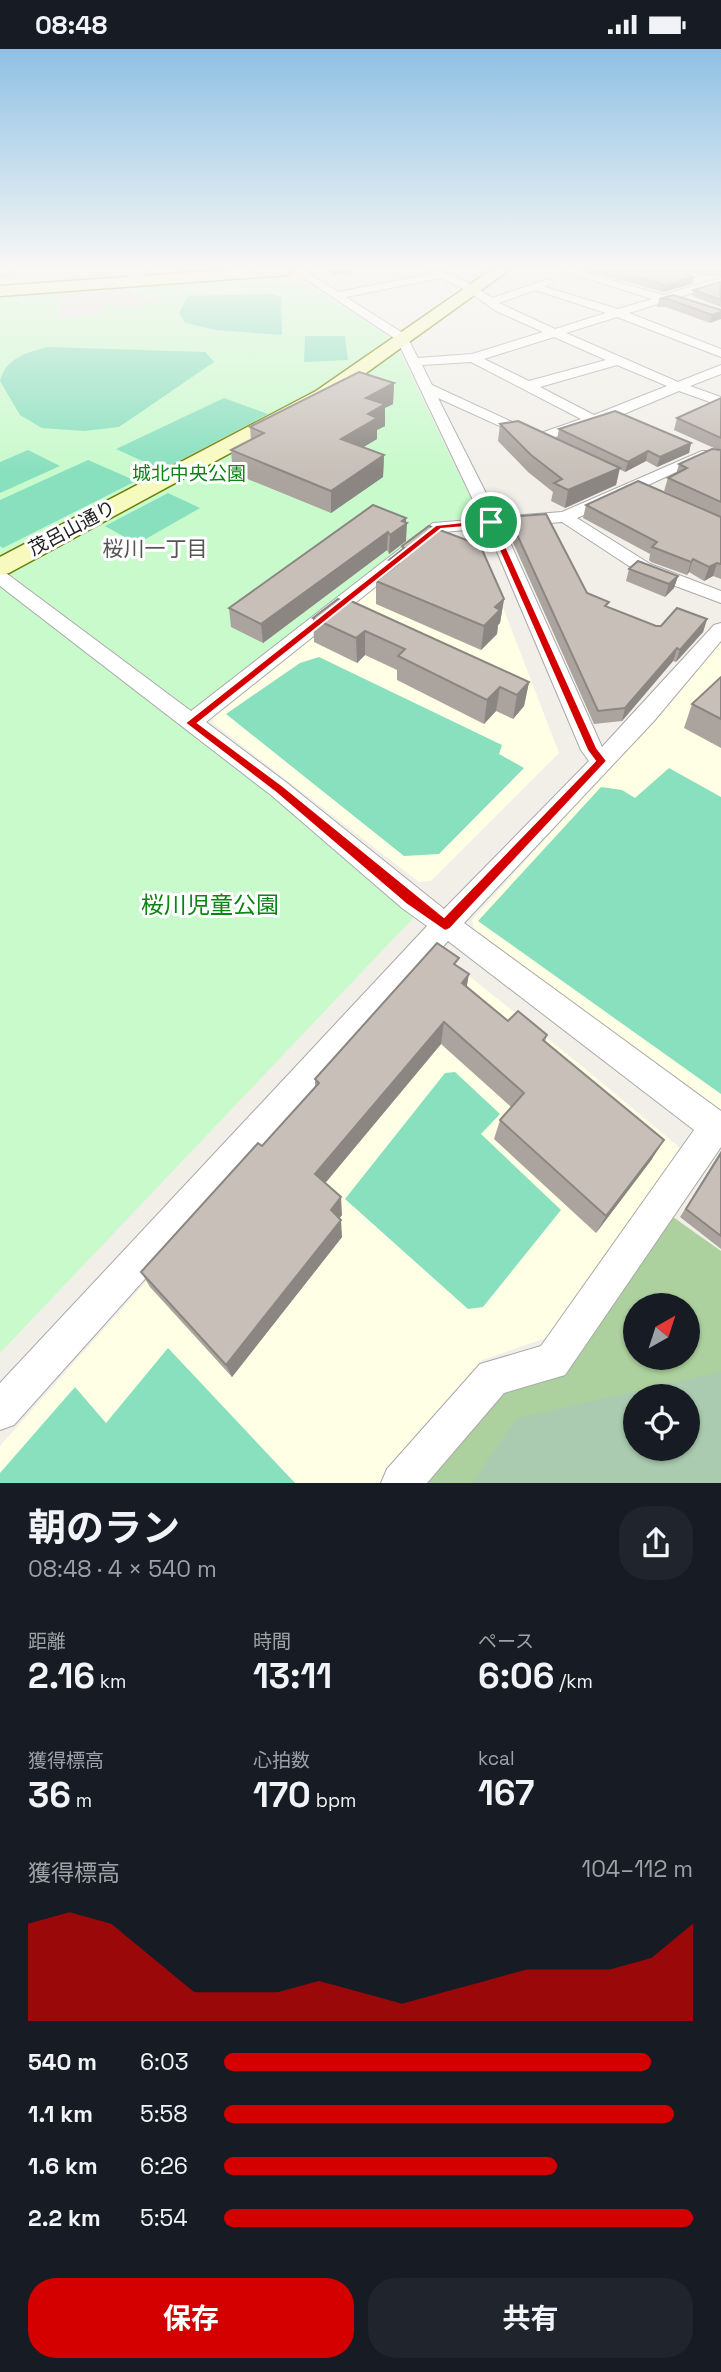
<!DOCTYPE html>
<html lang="ja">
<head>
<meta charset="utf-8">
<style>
  :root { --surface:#171b24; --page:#20242c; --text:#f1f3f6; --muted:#9ea1a6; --accent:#d40000 }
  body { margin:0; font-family:"Space Grotesk","Noto Sans JP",sans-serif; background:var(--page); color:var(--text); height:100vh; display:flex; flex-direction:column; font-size:26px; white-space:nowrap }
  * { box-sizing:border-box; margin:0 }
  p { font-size:23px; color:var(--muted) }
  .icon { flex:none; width:38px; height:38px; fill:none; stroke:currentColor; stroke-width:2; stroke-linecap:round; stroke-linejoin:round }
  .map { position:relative; height:1434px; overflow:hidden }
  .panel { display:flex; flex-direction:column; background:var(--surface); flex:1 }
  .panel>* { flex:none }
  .needle { width:46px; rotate:39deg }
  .fabs { position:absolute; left:623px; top:1244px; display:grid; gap:14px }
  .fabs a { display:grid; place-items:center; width:77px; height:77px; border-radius:50%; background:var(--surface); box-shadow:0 2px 5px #0004; font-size:35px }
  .pin { position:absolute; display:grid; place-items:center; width:60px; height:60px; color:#fff; margin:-30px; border:4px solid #fff; border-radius:50%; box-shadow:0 2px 7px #0007 }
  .round { display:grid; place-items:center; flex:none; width:74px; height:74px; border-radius:28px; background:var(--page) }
  .overview { display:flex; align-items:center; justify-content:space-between; height:119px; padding:0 28px }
  h1 { font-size:38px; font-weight:700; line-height:52px }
  .stats { display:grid; grid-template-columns:repeat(3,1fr); gap:10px; height:119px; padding:7px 28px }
  .stats div { display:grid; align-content:center }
  .stats b { font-size:35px; font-weight:700 }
  .stats small { font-size:19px; font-weight:400 }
  .stats p { font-size:19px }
  .chart { height:196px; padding:14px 28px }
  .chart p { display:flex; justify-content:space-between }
  .chart svg { width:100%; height:126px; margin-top:7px; fill:var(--accent); opacity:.7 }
  .button { display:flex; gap:14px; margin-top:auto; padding:14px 28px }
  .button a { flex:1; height:80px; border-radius:28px; background:var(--accent); color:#fff; font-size:28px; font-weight:700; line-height:80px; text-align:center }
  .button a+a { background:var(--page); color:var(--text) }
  ul { padding:0 28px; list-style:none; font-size:23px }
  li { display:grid; grid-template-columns:112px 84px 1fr; align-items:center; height:52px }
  li i { height:18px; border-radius:9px; background:var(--accent) }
  .status { display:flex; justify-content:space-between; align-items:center; height:49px; padding:0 35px; background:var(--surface); direction:ltr }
  .status svg { height:19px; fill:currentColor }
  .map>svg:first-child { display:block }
  .education { fill:#ffffe5 }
  .forest { fill:#add19e; fill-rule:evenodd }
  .cemetery { fill:#aacbaf; fill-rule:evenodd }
  .park { fill:#c8facc }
  .pitch { fill:#88e0be }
  .parking { fill:#e2e2e2 }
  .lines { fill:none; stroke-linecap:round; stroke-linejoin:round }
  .street-casing { stroke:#a9a9a9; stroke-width:2 }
  .secondary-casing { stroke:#707d05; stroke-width:3 }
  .street { fill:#fff; fill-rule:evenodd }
  .secondary { fill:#f7fabf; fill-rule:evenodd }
  .wall { fill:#aba49e }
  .shaded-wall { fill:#8b8681 }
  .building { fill:#c7bfb8; stroke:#8b8681; stroke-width:2 }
  .route { fill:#d40000; stroke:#fff; stroke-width:2; fill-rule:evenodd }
  .labels { text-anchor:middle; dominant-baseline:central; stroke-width:6; stroke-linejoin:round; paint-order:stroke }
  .far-park-label { font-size:19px; fill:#0c8416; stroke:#fff }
  .far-street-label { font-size:19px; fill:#222; stroke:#fff }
  .far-neighbourhood-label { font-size:21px; fill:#555; stroke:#fff }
  .park-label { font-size:23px; fill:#0c8416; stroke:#fff }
</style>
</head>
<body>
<div class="status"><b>08:48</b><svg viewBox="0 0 49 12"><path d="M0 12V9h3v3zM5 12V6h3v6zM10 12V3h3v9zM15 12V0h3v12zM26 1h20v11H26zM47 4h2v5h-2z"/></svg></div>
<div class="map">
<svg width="721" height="1434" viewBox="0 0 721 1434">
  <rect width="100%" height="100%" fill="#f2efe9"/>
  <g class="education">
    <path d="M436 489 477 491 559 704 431 832 419 833 213 674 214 667Z"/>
    <path d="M721 591V1063L474 880 472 871 659 664Z"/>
    <path d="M439 903 583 1018 680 1099 549 1288 482 1311 394 1422 388 1434H0V1397Z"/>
  </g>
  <path class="forest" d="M673 1168 721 1202V1434H413L492 1339 551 1320ZM635 1256H688V1309H635ZM635 1348H688V1400H635Z"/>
  <path class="cemetery" d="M721 1323V1434H472L517 1369ZM635 1348H688V1400H635Z"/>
  <path class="park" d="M222 230 307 235 385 284 400 303 480 469 437 472 177 672 268 742 417 865 0 1304V248Z"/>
  <g class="pitch">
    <path d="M272 245 281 248 282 286 216 281 185 274 179 264 188 247Z"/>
    <path d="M305 287H345L348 311 304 313Z"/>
    <path d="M47 298 205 303 214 313 119 378 84 382 42 379 20 366 0 332C6 309 26 304 47 298Z"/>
    <path d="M224 349 268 365 162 421 116 400Z"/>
    <path d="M28 401 60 417 0 444V413Z"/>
    <path d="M88 411 136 432 3 499 0 497V451Z"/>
    <path d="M168 444 200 459 137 495 105 477Z"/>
    <path d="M319 608 502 696 499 705 524 719 439 805 404 807 226 665 300 614Z"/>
    <path d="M669 719 721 748V1045L478 872 601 738 622 741 635 749Z"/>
    <path d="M455 1023 500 1065 481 1085 561 1161 483 1258 468 1260 345 1150 445 1024Z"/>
    <path d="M168 1299 295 1434H0V1424L75 1338 106 1374Z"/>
  </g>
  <path class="parking" d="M132 240V246H142L143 249H156L158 254 115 259 112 254 104 255 103 265 59 269 60 245Z"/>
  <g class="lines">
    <defs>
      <g id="street">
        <path d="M0 221H14L0 228Z"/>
        <path d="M139 221H152L131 234H123V230Z"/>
        <path d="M292 221H304L338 243 431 225 426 221C450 221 473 236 492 249L548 230 553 233 545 238 618 260 652 250 560 221H576L663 246 721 229V235L629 264 721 300V308L617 268 566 284 678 333 721 316V325L690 337 721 348V357L679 342 619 367 537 394 438 349 498 468 562 463 702 402H712L715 405 577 469 650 515 721 542V554L638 523 562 473 503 478 602 698 714 576 721 574V592L654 672 464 874 721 1062V1098L565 1326 504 1344 427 1434H381L387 1420 480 1315 541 1297 694 1081 448 892 14 1376 0 1381V1334L427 877 402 859 271 746 0 537V523L6 524 191 662 433 474 482 470 397 291ZM441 229 468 242 496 262 543 283 472 305 418 309 406 286 346 248ZM535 241 606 264 555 280 499 254ZM554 288 606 311 529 332 484 310ZM471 313 581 370 538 385 432 336 422 316ZM617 316 667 337 594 366 540 338ZM487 479 581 701 589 712 444 860 287 734 206 673 444 483Z"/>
      </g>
      <g id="secondary">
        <path d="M226 221H295L287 226 0 247V237Z"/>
        <path d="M491 221H509L330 350 9 524 0 526V508L316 342Z"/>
      </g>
    </defs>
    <use href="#street" class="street-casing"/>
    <use href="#secondary" class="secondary-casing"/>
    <use href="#street" class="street"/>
    <use href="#secondary" class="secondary"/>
  </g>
  <g class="wall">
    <path d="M585 221H677L694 228 692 235 663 243Z"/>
    <path d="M680 221H721V227H708Z"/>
    <path d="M721 233V258L692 247 693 241Z"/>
    <path d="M673 246 721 261 710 274 666 258H657L659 250Z"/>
    <path d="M394 334 393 355 385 359V377L377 381V390L363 398 384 406 383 428 331 464 233 424 231 401 251 391 250 378Z"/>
    <path d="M721 349V530L713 527 704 532 689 523 687 526 651 513 649 511 650 505 583 469 586 456 708 462 664 442 668 429 676 425 679 415 716 400 674 381 677 369Z"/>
    <path d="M500 375 557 390 559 380 691 394 689 404 657 418 646 412 625 423 619 420 616 436 565 459 551 452 553 443 528 423 498 392Z"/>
    <path d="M509 468 587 544 608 558 656 577H661L707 570 703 583 676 613 673 612 622 672 594 675 507 480Z"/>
    <path d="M406 473V492L389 505 387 501 263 594 231 578 229 559Z"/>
    <path d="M402 497 504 550 500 574 498 576 497 585 481 601 376 555V532L388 522 389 511 402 500Z"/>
    <path d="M629 520 678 527 674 539 665 548 626 532Z"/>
    <path d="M338 550 529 633 524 657 513 670 496 662 484 675 397 631V621L365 606 357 614 314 593 313 569Z"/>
    <path d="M721 628V699L684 679 692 655Z"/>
    <path d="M458 918 467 937 508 972 547 986 545 993 652 1110 596 1184 494 1090 500 1071 511 1058 441 995 325 1134 342 1166 339 1169 342 1188 232 1328 150 1238 141 1223 262 1097 315 1038V1030Z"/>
    <path d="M721 1102V1200L680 1168Z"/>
  </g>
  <g class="shaded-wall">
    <path d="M332 221H350V224L332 226Z"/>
    <path d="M694 228 692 235 663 243 665 236Z"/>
    <path d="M721 263V270L710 274 712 266Z"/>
    <path d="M394 334 393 355 385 359V377L377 381V390L342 411 341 390 366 349Z"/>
    <path d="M691 394 689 404 657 418 660 408Z"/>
    <path d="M648 402 646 412 625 423 628 413Z"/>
    <path d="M384 406 383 428 331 464V442Z"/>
    <path d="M620 419 616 436 565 459 568 441Z"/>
    <path d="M406 469V474H407L406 492 389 505 390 486Z"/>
    <path d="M388 483 387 501 263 594 261 575Z"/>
    <path d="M693 510 689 523 687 526 691 513Z"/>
    <path d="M717 514 713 527 704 532 709 518Z"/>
    <path d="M678 527 674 539 665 548 669 535Z"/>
    <path d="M504 550 500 574 498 576 497 585 481 601 484 577 495 558Z"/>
    <path d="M707 570 703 583 676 613 680 601Z"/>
    <path d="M365 582V606L357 614 356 589Z"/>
    <path d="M677 599 673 612 622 672 625 659Z"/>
    <path d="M529 633 524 657 513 670 517 646Z"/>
    <path d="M500 638 496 662 484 675 487 651Z"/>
    <path d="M469 925 465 948 462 934Z"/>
    <path d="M444 973 441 995 317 1144 315 1125Z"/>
    <path d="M664 1091 652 1110 596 1184 606 1167Z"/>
    <path d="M341 1148 342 1166 332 1179 331 1161Z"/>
    <path d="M341 1171 342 1188 232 1328 226 1316Z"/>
  </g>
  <g class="building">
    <path d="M609 221H677L694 228 665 236Z"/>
    <path d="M720 233 721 251 693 241Z"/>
    <path d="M673 246 721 261V263L712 266 668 250H659Z"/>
    <path d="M359 323 394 334 366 349 385 355 368 365 377 369 341 390 384 406 331 442 231 401 264 384 250 378Z"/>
    <path d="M721 349V389L677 369Z"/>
    <path d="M615 362 691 394 660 408 648 402 628 413 559 380Z"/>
    <path d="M518 372 620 419 568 441 554 434 562 430 531 406 500 375Z"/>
    <path d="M712 400 721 401V453L668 429 687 419 679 415Z"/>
    <path d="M638 432 721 468V515L717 514 709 518 693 510 691 513 655 499 652 498 657 493 586 456Z"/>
    <path d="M373 456 406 469 402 472 407 474 390 486 388 483 261 575 229 559Z"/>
    <path d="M546 465 587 544 609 553 605 557 656 577H661L677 559 707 570 680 601 677 599 625 659 598 662 509 468Z"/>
    <path d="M429 477 480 496 504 550 495 558 500 561 484 577 376 532 398 515 389 511 404 499 402 497Z"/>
    <path d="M638 512 678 527 669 535 629 520Z"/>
    <path d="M338 550 348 554 351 552 529 633 517 646 500 638 487 651 398 607 405 600 365 582 356 589 313 569Z"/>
    <path d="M721 628V670L692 655Z"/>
    <path d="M437 894 459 909 454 915 469 925 462 934 508 972 518 962 547 986 543 991 664 1091 606 1167 500 1071 524 1044 444 973 315 1125 341 1148 331 1161 341 1171 226 1316 141 1223 258 1094 262 1097 319 1034 315 1030Z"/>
    <path d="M721 1104V1187L686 1160Z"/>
  </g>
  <linearGradient id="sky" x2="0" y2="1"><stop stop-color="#8fc0e4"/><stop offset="0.52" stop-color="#f9f8f5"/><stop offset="1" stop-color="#f9f8f5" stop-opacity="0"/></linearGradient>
  <rect width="721" height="422" fill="url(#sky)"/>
  <path class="route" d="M491 470 495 473 597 699 607 712 450 880 445 882 406 855 275 743 185 674 436 476ZM488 476 587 701 595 712 444 868 283 737 198 674 441 480Z"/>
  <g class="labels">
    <g class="far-park-label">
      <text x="189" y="424">城北中央公園</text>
    </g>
    <g class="far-street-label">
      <text transform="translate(72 479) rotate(-28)">茂呂山通り</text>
    </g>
    <g class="far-neighbourhood-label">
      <text x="155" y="499">桜川一丁目</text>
    </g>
    <g class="park-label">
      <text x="210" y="856">桜川児童公園</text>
    </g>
  </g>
</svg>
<div class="fabs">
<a><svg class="needle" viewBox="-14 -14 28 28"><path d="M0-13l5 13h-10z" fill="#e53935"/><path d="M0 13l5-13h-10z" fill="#9ea1a6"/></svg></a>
<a><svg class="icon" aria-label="locate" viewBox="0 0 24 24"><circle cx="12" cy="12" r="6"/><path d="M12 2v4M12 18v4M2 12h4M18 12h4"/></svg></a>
</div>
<div class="pin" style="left:491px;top:473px;background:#1e9e55"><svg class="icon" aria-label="arrive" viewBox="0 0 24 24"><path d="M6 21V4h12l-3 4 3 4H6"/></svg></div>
</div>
<section class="panel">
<div class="overview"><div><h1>朝のラン</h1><p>08:48 · 4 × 540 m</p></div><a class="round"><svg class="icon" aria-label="share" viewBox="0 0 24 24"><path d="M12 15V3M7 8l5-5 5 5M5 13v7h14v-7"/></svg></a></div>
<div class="stats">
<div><p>距離</p><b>2.16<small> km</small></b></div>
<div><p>時間</p><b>13:11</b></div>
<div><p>ペース</p><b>6:06<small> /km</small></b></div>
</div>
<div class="stats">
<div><p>獲得標高</p><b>36<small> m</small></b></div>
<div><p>心拍数</p><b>170<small> bpm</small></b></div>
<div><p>kcal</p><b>167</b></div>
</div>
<div class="chart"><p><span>獲得標高</span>104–112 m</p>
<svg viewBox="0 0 160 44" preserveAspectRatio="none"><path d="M0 44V10L10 6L20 10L30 22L40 34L50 34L60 34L70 30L80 34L90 38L100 34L110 30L120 26L130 26L140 26L150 22L160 10V44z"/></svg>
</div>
<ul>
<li><b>540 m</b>6:03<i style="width:91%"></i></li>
<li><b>1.1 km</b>5:58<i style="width:96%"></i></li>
<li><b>1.6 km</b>6:26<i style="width:71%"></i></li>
<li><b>2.2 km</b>5:54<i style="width:100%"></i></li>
</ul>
<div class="button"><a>保存</a><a>共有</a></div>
</section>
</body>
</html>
